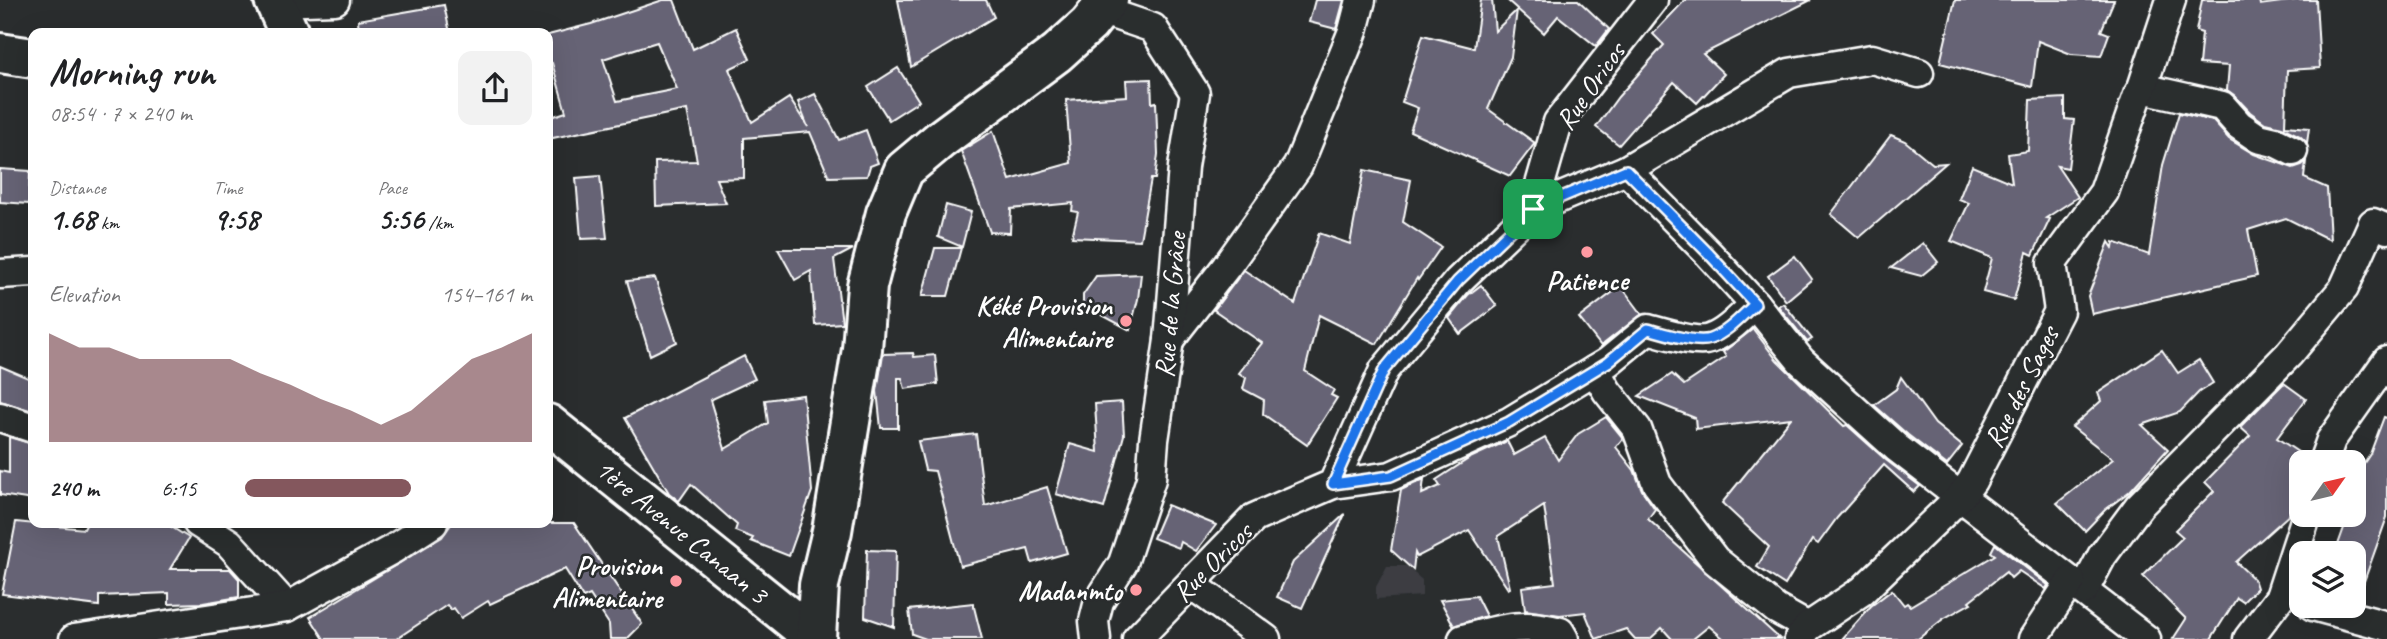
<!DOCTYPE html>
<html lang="en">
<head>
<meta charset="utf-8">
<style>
  :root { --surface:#fff; --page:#f2f2f2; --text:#202124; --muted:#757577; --accent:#84575d }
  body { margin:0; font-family:Caveat,sans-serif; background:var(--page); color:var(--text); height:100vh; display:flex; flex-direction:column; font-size:26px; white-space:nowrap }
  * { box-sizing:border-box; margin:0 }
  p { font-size:23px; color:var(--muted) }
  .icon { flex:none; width:38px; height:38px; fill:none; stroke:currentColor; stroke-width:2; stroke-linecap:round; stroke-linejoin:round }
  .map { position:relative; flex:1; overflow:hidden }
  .side { position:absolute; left:28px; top:28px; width:525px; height:500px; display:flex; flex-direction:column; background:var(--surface); border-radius:14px; box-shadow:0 7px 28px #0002 }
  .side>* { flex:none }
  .needle { width:46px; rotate:56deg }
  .tools { position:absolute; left:2289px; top:450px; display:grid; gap:14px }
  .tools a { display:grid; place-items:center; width:77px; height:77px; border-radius:14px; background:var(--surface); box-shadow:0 7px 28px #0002; font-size:35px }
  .pin { position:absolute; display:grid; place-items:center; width:60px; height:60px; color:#fff; margin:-30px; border-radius:14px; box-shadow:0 4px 10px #0006 }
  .round { display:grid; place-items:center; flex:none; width:74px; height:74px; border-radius:14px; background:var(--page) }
  .headline { display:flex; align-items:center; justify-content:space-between; height:119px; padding:0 21px }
  h1 { font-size:38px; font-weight:800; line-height:52px }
  .stats { display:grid; grid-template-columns:repeat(3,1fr); gap:10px; height:119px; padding:7px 21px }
  .stats div { display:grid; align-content:center }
  .stats b { font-size:30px; font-weight:800 }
  .stats small { font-size:19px; font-weight:400 }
  .stats p { font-size:19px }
  .chart { height:196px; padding:14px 21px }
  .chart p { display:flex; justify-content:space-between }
  .chart svg { width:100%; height:126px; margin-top:7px; fill:var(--accent); opacity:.7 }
  ul { padding:0 21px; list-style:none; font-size:23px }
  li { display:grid; grid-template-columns:112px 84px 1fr; align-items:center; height:52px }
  li i { height:18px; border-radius:9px; background:var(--accent) }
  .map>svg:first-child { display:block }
  .built { fill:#3c3d43 }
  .building { fill:#666375; stroke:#fff; stroke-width:2; fill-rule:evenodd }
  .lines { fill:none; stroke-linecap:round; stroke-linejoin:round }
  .street-casing { stroke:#fff; stroke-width:33 }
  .secondary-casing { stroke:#fff; stroke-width:44 }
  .street { stroke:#2a2d2e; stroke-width:28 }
  .secondary { stroke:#2a2d2e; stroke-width:38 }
  .route-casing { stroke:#fff; stroke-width:14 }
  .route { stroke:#1a73e8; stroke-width:9 }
  .poi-dot { fill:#ff9aa2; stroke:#2a2d2e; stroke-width:2.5 }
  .labels { text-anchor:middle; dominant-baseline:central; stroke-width:5; stroke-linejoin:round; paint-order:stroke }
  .street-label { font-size:28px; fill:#fff; stroke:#2a2d2e }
  .poi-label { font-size:28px; font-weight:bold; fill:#fff; stroke:#2a2d2e; text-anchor:end }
</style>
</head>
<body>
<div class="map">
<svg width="2387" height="639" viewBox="0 0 2387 639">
  <rect width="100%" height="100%" fill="#2a2d2e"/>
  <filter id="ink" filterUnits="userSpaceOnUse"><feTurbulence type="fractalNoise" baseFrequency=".0143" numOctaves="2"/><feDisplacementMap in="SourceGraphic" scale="14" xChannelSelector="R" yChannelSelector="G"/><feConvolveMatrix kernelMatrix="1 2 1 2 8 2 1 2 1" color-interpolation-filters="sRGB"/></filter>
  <g filter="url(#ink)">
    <path class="built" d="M1387 566H1406L1422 580V596L1376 599V587Z"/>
    <g class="building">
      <path d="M663 0H674L693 49 736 28 750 59 729 69 752 122 789 98 808 127 798 102 815 94 839 140 866 130 878 163 870 166 867 176 829 177 810 132 744 138V178L716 179 726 203 656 206 655 162 697 161 687 110 548 139V118L566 112 552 63 548 64V35L591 24ZM657 42 677 89 617 101 603 59Z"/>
      <path d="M898 0H986L994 17 911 67Z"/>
      <path d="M1315 0H1344L1336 29 1309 22Z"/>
      <path d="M1481 0H1492L1495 31 1517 10 1511 57 1488 109 1535 143 1510 176 1410 131 1418 108 1402 102 1423 35 1474 48Z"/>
      <path d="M1507 0H1578L1609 29 1596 46 1558 16 1544 33Z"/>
      <path d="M1685 0H1811L1703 54 1724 74 1697 103 1674 82 1619 145 1596 127 1618 97 1664 45 1653 34Z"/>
      <path d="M1955 0H2114L2101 31 2109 34 2101 56 2071 54 2038 41 2032 87 1940 63Z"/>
      <path d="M2202 0H2259L2260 5 2296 0H2316L2320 68 2287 70 2285 126 2309 128 2307 143 2300 136 2282 127 2265 123 2250 112 2234 95 2227 90 2229 66 2199 64 2202 33 2196 31Z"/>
      <path d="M444 5 450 33H359L358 20Z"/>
      <path d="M898 68 919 101 889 120 868 87Z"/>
      <path d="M1151 79 1152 103 1156 102 1158 154 1155 179H1151L1140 240 1072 237 1078 212 1072 211 1073 203 1011 209 1010 233 990 232 961 151 993 131 1010 180 1071 163 1066 100 1127 96 1126 80Z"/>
      <path d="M2065 98V119L2074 120 2068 168 2057 166 2078 197 2046 218 2050 219 2033 255 2027 252 2014 300 1983 292 1992 258 1951 241 1969 203 1959 199 1972 166 2012 183 2008 154 2028 151 2030 100Z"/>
      <path d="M2179 113 2213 121 2229 139 2254 154 2293 168 2302 165 2306 161 2304 178 2327 188 2330 240 2286 218 2248 230 2257 276 2092 314 2088 296 2109 242 2113 248 2114 242 2149 255 2163 165Z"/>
      <path d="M1891 135 1905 141 1933 164 1946 163 1859 238 1831 214Z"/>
      <path d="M0 169 30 171 29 204 0 202Z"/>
      <path d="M1364 170 1411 180 1403 222 1441 247 1418 280 1417 278 1377 344 1319 315 1305 371 1334 390 1331 395 1337 398 1307 445 1263 414 1264 400 1243 389 1246 378 1239 373 1262 343 1214 310 1244 270 1295 304 1319 233 1350 244Z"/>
      <path d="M600 176 607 238 581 239 576 178Z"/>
      <path d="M946 205 971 212 962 247 938 237Z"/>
      <path d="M1923 243 1938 262 1921 276 1891 268Z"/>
      <path d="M935 248H961L948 296H922Z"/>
      <path d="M778 249H853L834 259 842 323 815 325 811 271 795 280Z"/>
      <path d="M1795 256 1812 279 1786 301 1768 276Z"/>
      <path d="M1141 274 1138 299 1130 330 1083 305V295L1096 276Z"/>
      <path d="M655 278 677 342 650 355 627 281Z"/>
      <path d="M1481 285 1497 306 1460 334 1449 318 1468 295Z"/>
      <path d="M1621 286 1642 314 1601 346 1579 318Z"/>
      <path d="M1783 303 1812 339 1807 342 1778 306Z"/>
      <path d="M1753 329 1777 360 1844 426 1847 425 1886 460 1920 486 1914 492 1884 465 1837 518 1818 544 1812 540 1785 585 1757 567 1769 547 1722 503 1791 418 1696 429 1695 418 1639 396 1672 374 1684 385 1726 357 1723 352Z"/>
      <path d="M2162 350 2178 373 2199 360 2213 383 2199 392 2180 412 2142 425 2168 449 2130 491 2105 510 2085 531 2057 503 2113 459 2072 427 2101 401 2098 393Z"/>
      <path d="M913 353 914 357 935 355 938 384 905 389 902 378H898V428H881L877 391 883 354Z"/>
      <path d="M744 356 755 379 710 400 725 449 768 423 765 400 803 395 812 491 789 556 751 541 753 538 735 531 737 525 691 484 679 501 669 493 625 418Z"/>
      <path d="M0 366 33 380V411L0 401Z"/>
      <path d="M1901 377 1935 424 1962 446 1947 465 1908 435 1874 405 1896 389Z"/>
      <path d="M2284 383 2306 399 2277 438 2301 454V499L2295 502 2290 514 2236 562 2254 579 2257 588 2243 602 2237 598 2211 639H2173L2186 619 2143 576 2183 537 2175 530 2214 491 2205 482 2250 436 2240 427Z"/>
      <path d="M1122 402 1124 435 1104 508 1056 494 1070 444 1098 452 1095 404Z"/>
      <path d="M1606 417 1623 438 1616 447 1634 470 1642 490 1655 509 1648 519 1780 639H1724L1709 626 1693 639H1672L1662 628 1650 639H1635L1626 629 1596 639 1585 612 1560 615 1525 610 1522 587 1555 583 1544 506 1498 536 1510 588 1508 589 1469 530 1417 557 1415 553 1413 570 1391 550 1401 490 1424 479 1422 494 1440 486 1436 480 1470 458 1507 441 1514 455 1545 438 1558 460 1578 434Z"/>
      <path d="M2384 417 2387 418V517L2357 601 2354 600V553H2335L2349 514H2354V500L2362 477 2356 475 2370 454Z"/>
      <path d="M976 434 985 506 1047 487 1067 553 1032 563 1028 549 960 566 935 471 925 470 918 441Z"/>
      <path d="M9 437 33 444V500L0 495V471L9 473Z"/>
      <path d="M1167 505 1216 525 1196 551 1181 542 1179 548 1153 538Z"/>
      <path d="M1345 514 1302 608 1277 597 1293 562Z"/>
      <path d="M16 522 84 529 87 523H165L189 538 170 569H230L239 579V597L203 603 169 604V593L99 596V606L2 594Z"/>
      <path d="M452 523H574L642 624 627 639H610L609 624 590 595 583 598 565 569 490 604 488 601 461 618 454 608 451 610 447 605 396 639H324L310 617 442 537Z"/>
      <path d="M1995 544 2048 585 2046 589 2019 571 2011 578 2006 572 1969 601 1971 603 1943 619 1918 639H1842L1871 606 1892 590 1904 605 1907 603 1910 606 1995 555 1991 552Z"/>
      <path d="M867 550 896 551 894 627 865 617Z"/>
      <path d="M1476 596 1486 616 1454 626 1440 600Z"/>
      <path d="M973 603 982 639H926L912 634 909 610Z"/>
    </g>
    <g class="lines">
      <defs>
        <g id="street">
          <path d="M275 2 335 0"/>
          <path d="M2142 88 2222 106 2239 125 2258 138 2275 142 2293 151"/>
          <path d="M1626 170 1709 254 1755 304 1801 361 1897 448 2146 639"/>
          <path d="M1533 209 1626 170 1789 73 1872 59 1919 73"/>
          <path d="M0 274 33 272"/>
          <path d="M1169 340 1226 267 1298 166 1353 31 1361 0"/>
          <path d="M1595 370 1607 391 1637 429 1657 484 1715 560 1776 609 1808 627"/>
          <path d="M0 417 33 428"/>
          <path d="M2323 462 2331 440 2387 361"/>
          <path d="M1333 484 1391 476 1509 422 1608 362 1648 329C1663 333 1696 344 1710 339 1727 333 1742 316 1755 304"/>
          <path d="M198 523 229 543 287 607"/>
          <path d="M1191 584 1266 639"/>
          <path d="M2084 590 2102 556 2139 506 2289 354 2344 288 2373 223 2387 229"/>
          <path d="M2313 606 2387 626"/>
          <path d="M74 639 287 607 393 549 433 523"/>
          <path d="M1096 639 1094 621 1099 601 1123 563 1151 479 1154 440 1169 340 1183 167 1195 93 1153 28 1100 10 1097 0"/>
          <path d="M1137 639 1254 518 1333 484 1384 370 1458 281 1533 209 1558 122 1653 0"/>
          <path d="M1463 639C1498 630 1524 621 1560 632L1564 639"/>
          <path d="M1799 639 1808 627 1862 591 1961 496 1972 481 2059 311 2052 263 2104 192 2138 95 2142 88 2171 0"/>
          <path d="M2033 639 2071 581"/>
          <path d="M2248 639 2280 597 2307 514"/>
        </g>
        <g id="secondary">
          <path d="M274 0 289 33"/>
          <path d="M0 53 33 58"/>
          <path d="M548 424 816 639"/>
          <path d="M816 638 819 585 832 531 862 349 867 286 886 213 904 170 941 139 1057 53 1089 24 1108 0"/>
        </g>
      </defs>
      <use href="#street" class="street-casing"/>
      <use href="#secondary" class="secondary-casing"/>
      <use href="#street" class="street"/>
      <use href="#secondary" class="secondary"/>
    </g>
  </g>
  <g class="lines" filter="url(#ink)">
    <defs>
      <path id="route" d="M1626 170 1709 254 1755 304C1742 316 1727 333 1710 339 1696 344 1663 333 1648 329L1608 362 1509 422 1391 476 1333 484 1384 370 1458 281 1533 209Z"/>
    </defs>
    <use href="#route" class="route-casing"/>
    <use href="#route" class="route"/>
  </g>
  <g class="poi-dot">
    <circle cx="1587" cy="252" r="7"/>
    <circle cx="1126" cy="321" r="7"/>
    <circle cx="676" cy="581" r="7"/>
    <circle cx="1136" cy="590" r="7"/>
  </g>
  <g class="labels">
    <g class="street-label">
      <text transform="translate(1590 86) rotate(-55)">Rue Oricos</text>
      <text transform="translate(1170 305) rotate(-85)">Rue de la Grâce</text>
      <text transform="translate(2021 387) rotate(-63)">Rue des Sages</text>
      <text transform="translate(682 531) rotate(39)">1ère Avenue Canaan 3</text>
      <text transform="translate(1212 562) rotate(-45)">Rue Oricos</text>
    </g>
    <g class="poi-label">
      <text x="1587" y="280" text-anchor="middle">Patience</text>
      <text x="1112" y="305">Kéké Provision<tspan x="1112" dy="32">Alimentaire</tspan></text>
      <text x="662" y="565">Provision<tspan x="662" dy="32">Alimentaire</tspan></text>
      <text x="1122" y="590">Madanmto</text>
    </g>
  </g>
</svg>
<div class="tools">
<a><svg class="needle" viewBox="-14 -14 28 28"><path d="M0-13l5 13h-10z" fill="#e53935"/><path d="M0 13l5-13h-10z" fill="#757577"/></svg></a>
<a><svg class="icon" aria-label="layers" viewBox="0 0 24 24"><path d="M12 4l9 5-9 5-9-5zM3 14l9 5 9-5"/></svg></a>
</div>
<div class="pin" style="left:1533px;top:209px;background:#1e9e55"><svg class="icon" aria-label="arrive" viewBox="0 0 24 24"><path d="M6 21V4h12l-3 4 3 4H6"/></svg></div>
<section class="side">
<div class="headline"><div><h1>Morning run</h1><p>08:54 · 7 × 240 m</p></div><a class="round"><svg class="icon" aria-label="share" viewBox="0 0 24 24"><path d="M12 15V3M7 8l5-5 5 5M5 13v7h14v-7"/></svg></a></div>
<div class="stats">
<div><p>Distance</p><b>1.68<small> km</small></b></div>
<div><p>Time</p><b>9:58</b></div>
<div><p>Pace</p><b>5:56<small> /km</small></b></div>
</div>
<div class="chart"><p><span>Elevation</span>154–161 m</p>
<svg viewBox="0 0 160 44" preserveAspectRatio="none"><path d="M0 44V6L10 11L20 11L30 15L40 15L50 15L60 15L70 20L80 24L90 29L100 33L110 38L120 33L130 24L140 15L150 11L160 6V44z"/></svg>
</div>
<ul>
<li><b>240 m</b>6:15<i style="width:58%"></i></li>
</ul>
</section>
</div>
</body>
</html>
